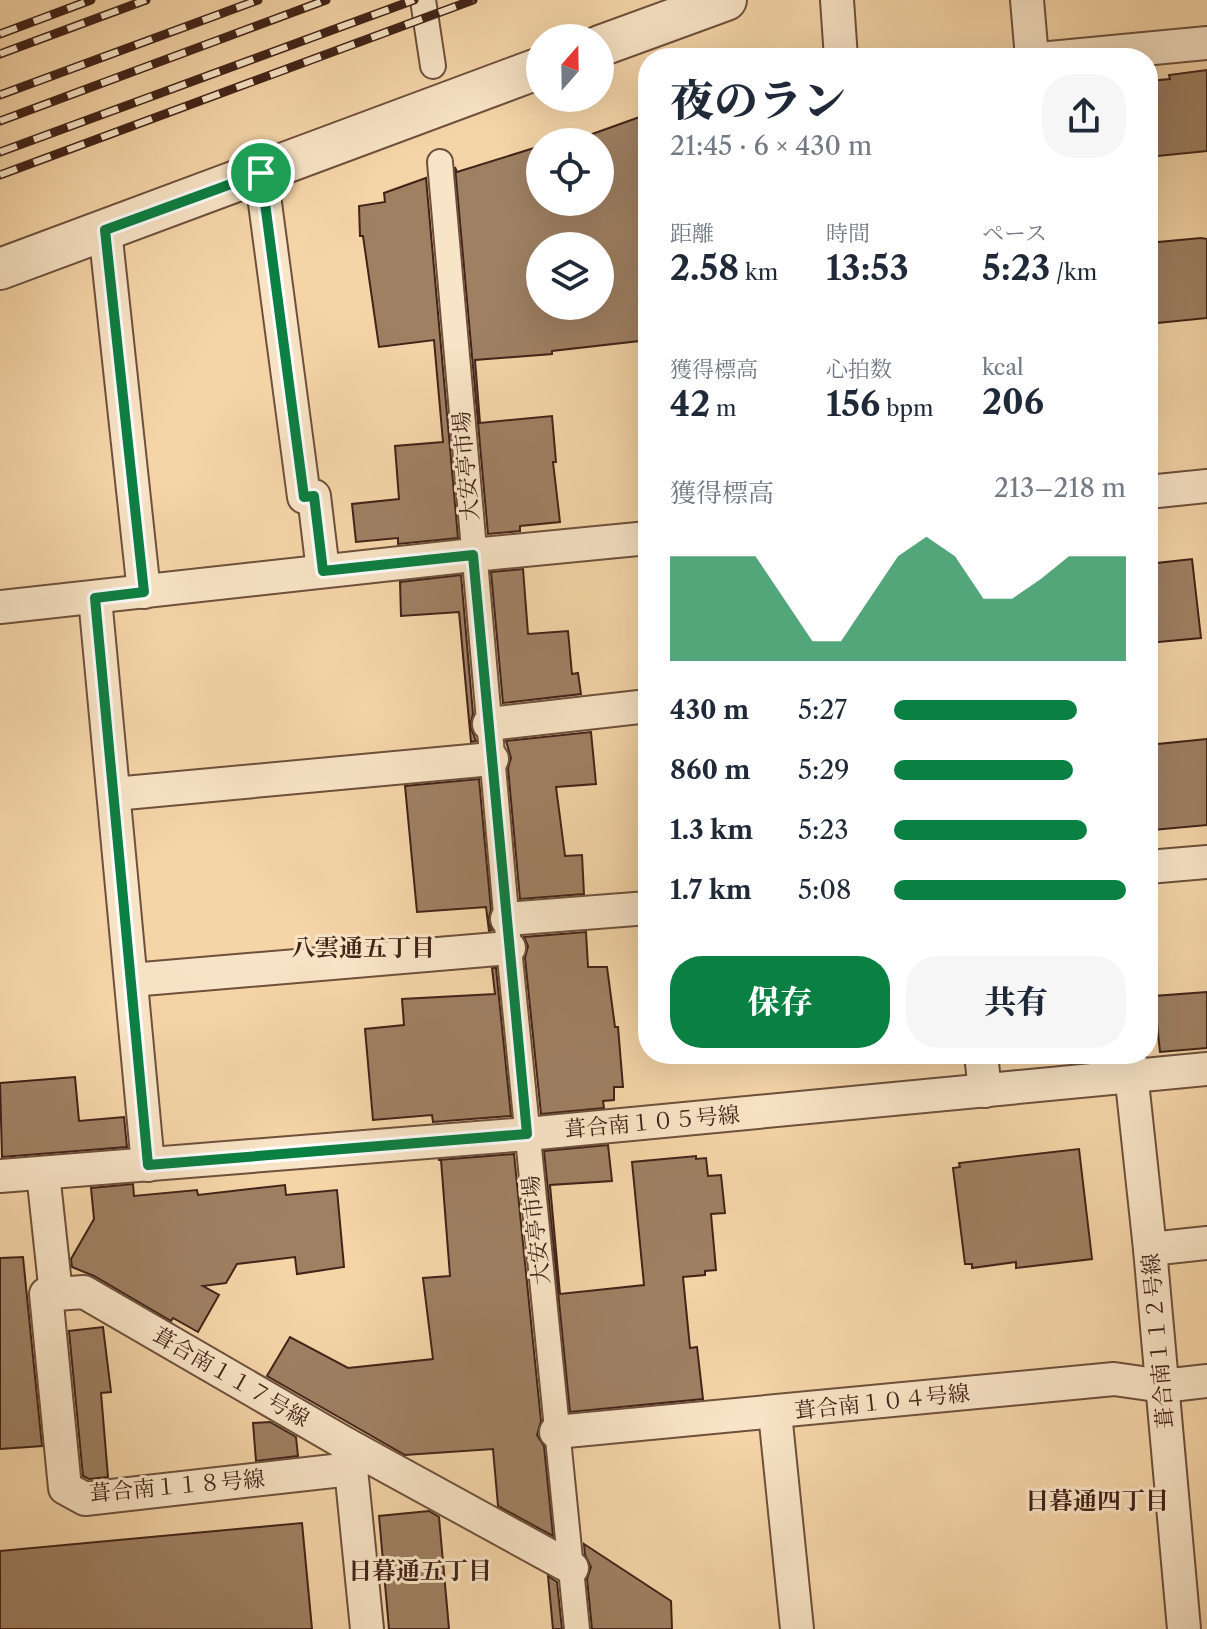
<!DOCTYPE html>
<html lang="ja">
<head>
<meta charset="utf-8">
<style>
  :root { --surface:#fff; --page:#f6f6f7; --text:#1f2937; --muted:#747a83; --accent:#0b8043 }
  body { margin:0; font-family:"Libre Caslon Text","Noto Serif JP",serif; background:var(--page); color:var(--text); height:100vh; display:flex; flex-direction:column; font-size:30px; white-space:nowrap }
  * { box-sizing:border-box; margin:0 }
  p { font-size:26px; color:var(--muted) }
  .icon { flex:none; width:44px; height:44px; fill:none; stroke:currentColor; stroke-width:2; stroke-linecap:round; stroke-linejoin:round }
  .map { position:relative; flex:1; overflow:hidden }
  .panel { position:absolute; left:638px; top:48px; width:520px; height:1016px; display:flex; flex-direction:column; background:var(--surface); border-radius:32px; box-shadow:0 8px 32px #0002 }
  .panel>* { flex:none }
  .needle { width:52px; rotate:20deg }
  .tools { position:absolute; left:526px; top:24px; display:grid; gap:16px }
  .tools a { display:grid; place-items:center; width:88px; height:88px; border-radius:50%; background:var(--surface); box-shadow:0 8px 32px #0002; font-size:40px }
  .pin { position:absolute; display:grid; place-items:center; width:68px; height:68px; color:#fff; margin:-34px; border:4px solid #fff; border-radius:50%; box-shadow:0 2px 8px #0007 }
  .round { display:grid; place-items:center; flex:none; width:84px; height:84px; border-radius:32px; background:var(--page) }
  .summary { display:flex; align-items:center; justify-content:space-between; height:136px; padding:0 32px }
  h1 { font-size:44px; font-weight:800; line-height:60px }
  .stats { display:grid; grid-template-columns:repeat(3,1fr); gap:12px; height:136px; padding:8px 32px }
  .stats div { display:grid; align-content:center }
  .stats b { font-size:34px; font-weight:800 }
  .stats small { font-size:22px; font-weight:400 }
  .stats p { font-size:22px }
  .chart { height:224px; padding:16px 32px }
  .chart p { display:flex; justify-content:space-between }
  .chart svg { width:100%; height:144px; margin-top:8px; fill:var(--accent); opacity:.7 }
  .cta { display:flex; gap:16px; margin-top:auto; padding:16px 32px }
  .cta a { flex:1; height:92px; border-radius:32px; background:var(--accent); color:#fff; font-size:32px; font-weight:800; line-height:92px; text-align:center }
  .cta a+a { background:var(--page); color:var(--text) }
  ul { padding:0 32px; list-style:none; font-size:26px }
  li { display:grid; grid-template-columns:128px 96px 1fr; align-items:center; height:60px }
  li i { height:20px; border-radius:10px; background:var(--accent) }
  .map>svg:first-child { display:block }
  .building { fill:#9f8063; stroke:#412318; stroke-width:2; fill-rule:evenodd }
  .lines { fill:none; stroke-linecap:round; stroke-linejoin:round }
  .pedestrian-casing { stroke:#6e503c; stroke-width:28 }
  .minor-casing { stroke:#6e503c; stroke-width:36 }
  .tertiary-casing { stroke:#6e503c; stroke-width:44 }
  .pedestrian { stroke:#f8e4c6; stroke-width:24 }
  .minor { stroke:#f8e4c6; stroke-width:32 }
  .tertiary { stroke:#f8e4c6; stroke-width:40 }
  .rail-casing { stroke:#412318; stroke-width:9 }
  .rail { stroke:#f8e4c6; stroke-width:6; stroke-dasharray:18; stroke-linecap:butt }
  .route-casing { stroke:#fff; stroke-width:16 }
  .route { stroke:#0b8043; stroke-width:10 }
  .labels { text-anchor:middle; dominant-baseline:central; stroke-width:6; stroke-linejoin:round; paint-order:stroke }
  .street-label { font-size:22px; fill:#412318; stroke:#f8e4c6 }
  .neighbourhood-label { font-size:24px; font-weight:bold; fill:#412318; stroke:#f8e4c6 }
</style>
</head>
<body>
<div class="map">
<svg width="1207" height="1629" viewBox="0 0 1207 1629">
  <rect width="100%" height="100%" fill="#f5d5a8"/>
  <filter id="stains"><feTurbulence type="fractalNoise" baseFrequency=".0025" numOctaves="4"/><feColorMatrix values="0 0 0 0 .2 0 0 0 0 .09 0 0 0 0 .02 0 0 0 .5 -.17"/></filter>
  <radialGradient id="worn" r=".72"><stop offset=".6" stop-color="#630" stop-opacity="0"/><stop offset="1" stop-color="#630" stop-opacity=".3"/></radialGradient>
  <g class="building">
    <path d="M1207 70V151L1148 157V81L1170 79 1169 75Z"/>
    <path d="M648 114V340L552 351V354L475 360 480 423 552 416 556 462H553L560 522 520 526V531L488 534 455 167 457 172 534 148 536 154 540 153V202H600V142H570ZM540 246H600V306H540Z"/>
    <path d="M426 178 458 538 398 544V538L356 542 352 504 399 499 395 446 443 442 434 340 379 347 363 236H360L359 206 385 202 384 193Z"/>
    <path d="M1201 238 1207 239V318L1148 324V243Z"/>
    <path d="M1192 559 1201 638 1148 643V564Z"/>
    <path d="M523 569 528 634 568 631 572 674 578 673 581 694 503 703 491 572Z"/>
    <path d="M461 575 473 714 470 725 476 741 471 742 459 612 401 616 400 582Z"/>
    <path d="M591 732 596 784 556 787 565 856 582 855 584 894 520 899 508 768 511 758 506 741Z"/>
    <path d="M1207 739V825L1153 830 1148 779V745Z"/>
    <path d="M479 779 491 910 488 921 492 930 489 931 486 907 417 912 405 786Z"/>
    <path d="M586 932 588 967H607L615 1027H618L623 1087H614V1100L603 1101 604 1108 541 1114 525 958 528 946 524 937Z"/>
    <path d="M492 968H496L511 1116 433 1122 432 1115 373 1120 365 1029 404 1025 402 999 495 994Z"/>
    <path d="M1207 992V1048L1160 1052 1154 996Z"/>
    <path d="M75 1077 79 1121 124 1117 127 1147 2 1157 0 1083Z"/>
    <path d="M608 1145 612 1181 550 1185 560 1294 644 1285 632 1162 696 1156V1159L706 1158 708 1176 721 1175 725 1213 711 1214 716 1270 705 1271V1275L683 1277 690 1348 697 1347 703 1399 570 1412 544 1151Z"/>
    <path d="M1079 1149 1092 1259 1016 1268V1262L972 1268V1264H965L953 1168 960 1167 959 1163Z"/>
    <path d="M514 1154 541 1421 537 1435 544 1446 553 1536 498 1506 493 1449 405 1455 267 1376 290 1337 348 1368 433 1359 423 1278 450 1276 441 1160H438Z"/>
    <path d="M133 1184 134 1196 197 1190 198 1195 285 1185 286 1195 337 1190 344 1267 297 1274 295 1257 237 1264 226 1283 203 1286 219 1295 198 1332 173 1318 171 1321 94 1276 72 1267 71 1259 94 1219 91 1188Z"/>
    <path d="M23 1257 42 1446 0 1449V1258Z"/>
    <path d="M103 1327 111 1392 101 1393 108 1477 89 1479 83 1476 69 1331Z"/>
    <path d="M270 1422 296 1437 298 1456 256 1461 253 1423Z"/>
    <path d="M429 1511 439 1517 449 1629H389L379 1516Z"/>
    <path d="M302 1523 312 1629H0V1551Z"/>
    <path d="M584 1544 671 1601 672 1629H592L587 1579 591 1567 585 1555Z"/>
    <path d="M548 1576 557 1582 562 1629H553Z"/>
  </g>
  <g class="lines">
    <defs>
      <g id="pedestrian">
        <path d="M423 0 433 66"/>
        <path d="M440 162 509 948 577 1629"/>
      </g>
      <g id="minor">
        <path d="M837 0 841 58"/>
        <path d="M1027 0 1032 58"/>
        <path d="M1050 58 1207 43"/>
        <path d="M261 173 304 497 314 496 323 571"/>
        <path d="M105 230 144 592"/>
        <path d="M1148 492 1207 486"/>
        <path d="M95 598 148 1165"/>
        <path d="M0 607 473 555 648 538"/>
        <path d="M489 724 648 706"/>
        <path d="M114 794 492 759"/>
        <path d="M1148 867 1207 862"/>
        <path d="M507 919 648 908"/>
        <path d="M131 980 509 948"/>
        <path d="M981 1054 985 1091"/>
        <path d="M1129 1054 1150 1249 1184 1629"/>
        <path d="M43 1173 56 1294 84 1292 346 1444 351 1469 367 1629"/>
        <path d="M0 1176 527 1134 1207 1069"/>
        <path d="M1150 1249 1207 1243"/>
        <path d="M56 1294H46L65 1488 85 1499 351 1469"/>
        <path d="M775 1413 797 1629"/>
        <path d="M556 1432 1114 1379 1163 1386 1207 1381"/>
        <path d="M346 1444 572 1568"/>
      </g>
      <g id="tertiary">
        <path d="M600 46 726 0"/>
        <path d="M0 269 540 68"/>
      </g>
    </defs>
    <use href="#pedestrian" class="pedestrian-casing"/>
    <use href="#minor" class="minor-casing"/>
    <use href="#tertiary" class="tertiary-casing"/>
    <use href="#pedestrian" class="pedestrian"/>
    <use href="#minor" class="minor"/>
    <use href="#tertiary" class="tertiary"/>
    <defs>
      <g id="rail">
        <path d="M0 34 91 0"/>
        <path d="M0 54 146 0"/>
        <path d="M0 95 258 0"/>
        <path d="M0 121 326 0"/>
        <path d="M0 152 414 0"/>
        <path d="M0 175 473 0"/>
      </g>
    </defs>
    <use href="#rail" class="rail-casing"/>
    <use href="#rail" class="rail"/>
  </g>
  <g class="lines">
    <defs>
      <path id="route" d="M261 173 304 497 314 496 323 571 473 555 527 1134 148 1165 95 598 144 592 105 230Z"/>
    </defs>
    <use href="#route" class="route-casing"/>
    <use href="#route" class="route"/>
  </g>
  <g class="labels">
    <g class="street-label">
      <text transform="translate(466 466) rotate(-95)">大安亭市場</text>
      <text transform="translate(652 1122) rotate(-5)">葺合南１０５号線</text>
      <text transform="translate(536 1230) rotate(-96)">大安亭市場</text>
      <text transform="translate(1158 1341) rotate(-95)">葺合南１１２号線</text>
      <text transform="translate(231 1377) rotate(30)">葺合南１１７号線</text>
      <text transform="translate(882 1402) rotate(-6)">葺合南１０４号線</text>
      <text transform="translate(177 1486) rotate(-5)">葺合南１１８号線</text>
    </g>
    <g class="neighbourhood-label">
      <text x="363" y="947">八雲通五丁目</text>
      <text x="1097" y="1500">日暮通四丁目</text>
      <text x="420" y="1570">日暮通五丁目</text>
    </g>
  </g>
  <rect width="100%" height="100%" filter="url(#stains)"/>
  <rect width="100%" height="100%" fill="url(#worn)"/>
</svg>
<div class="tools">
<a><svg class="needle" viewBox="-14 -14 28 28"><path d="M0-13l5 13h-10z" fill="#e53935"/><path d="M0 13l5-13h-10z" fill="#747a83"/></svg></a>
<a><svg class="icon" aria-label="locate" viewBox="0 0 24 24"><circle cx="12" cy="12" r="6"/><path d="M12 2v4M12 18v4M2 12h4M18 12h4"/></svg></a>
<a><svg class="icon" aria-label="layers" viewBox="0 0 24 24"><path d="M12 4l9 5-9 5-9-5zM3 14l9 5 9-5"/></svg></a>
</div>
<div class="pin" style="left:261px;top:173px;background:#1e9e55"><svg class="icon" aria-label="arrive" viewBox="0 0 24 24"><path d="M6 21V4h12l-3 4 3 4H6"/></svg></div>
<section class="panel">
<div class="summary"><div><h1>夜のラン</h1><p>21:45 · 6 × 430 m</p></div><a class="round"><svg class="icon" aria-label="share" viewBox="0 0 24 24"><path d="M12 15V3M7 8l5-5 5 5M5 13v7h14v-7"/></svg></a></div>
<div class="stats">
<div><p>距離</p><b>2.58<small> km</small></b></div>
<div><p>時間</p><b>13:53</b></div>
<div><p>ペース</p><b>5:23<small> /km</small></b></div>
</div>
<div class="stats">
<div><p>獲得標高</p><b>42<small> m</small></b></div>
<div><p>心拍数</p><b>156<small> bpm</small></b></div>
<div><p>kcal</p><b>206</b></div>
</div>
<div class="chart"><p><span>獲得標高</span>213–218 m</p>
<svg viewBox="0 0 160 44" preserveAspectRatio="none"><path d="M0 44V12L10 12L20 12L30 12L40 25L50 38L60 38L70 25L80 12L90 6L100 12L110 25L120 25L130 19L140 12L150 12L160 12V44z"/></svg>
</div>
<ul>
<li><b>430 m</b>5:27<i style="width:79%"></i></li>
<li><b>860 m</b>5:29<i style="width:77%"></i></li>
<li><b>1.3 km</b>5:23<i style="width:83%"></i></li>
<li><b>1.7 km</b>5:08<i style="width:100%"></i></li>
</ul>
<div class="cta"><a>保存</a><a>共有</a></div>
</section>
</div>
</body>
</html>
